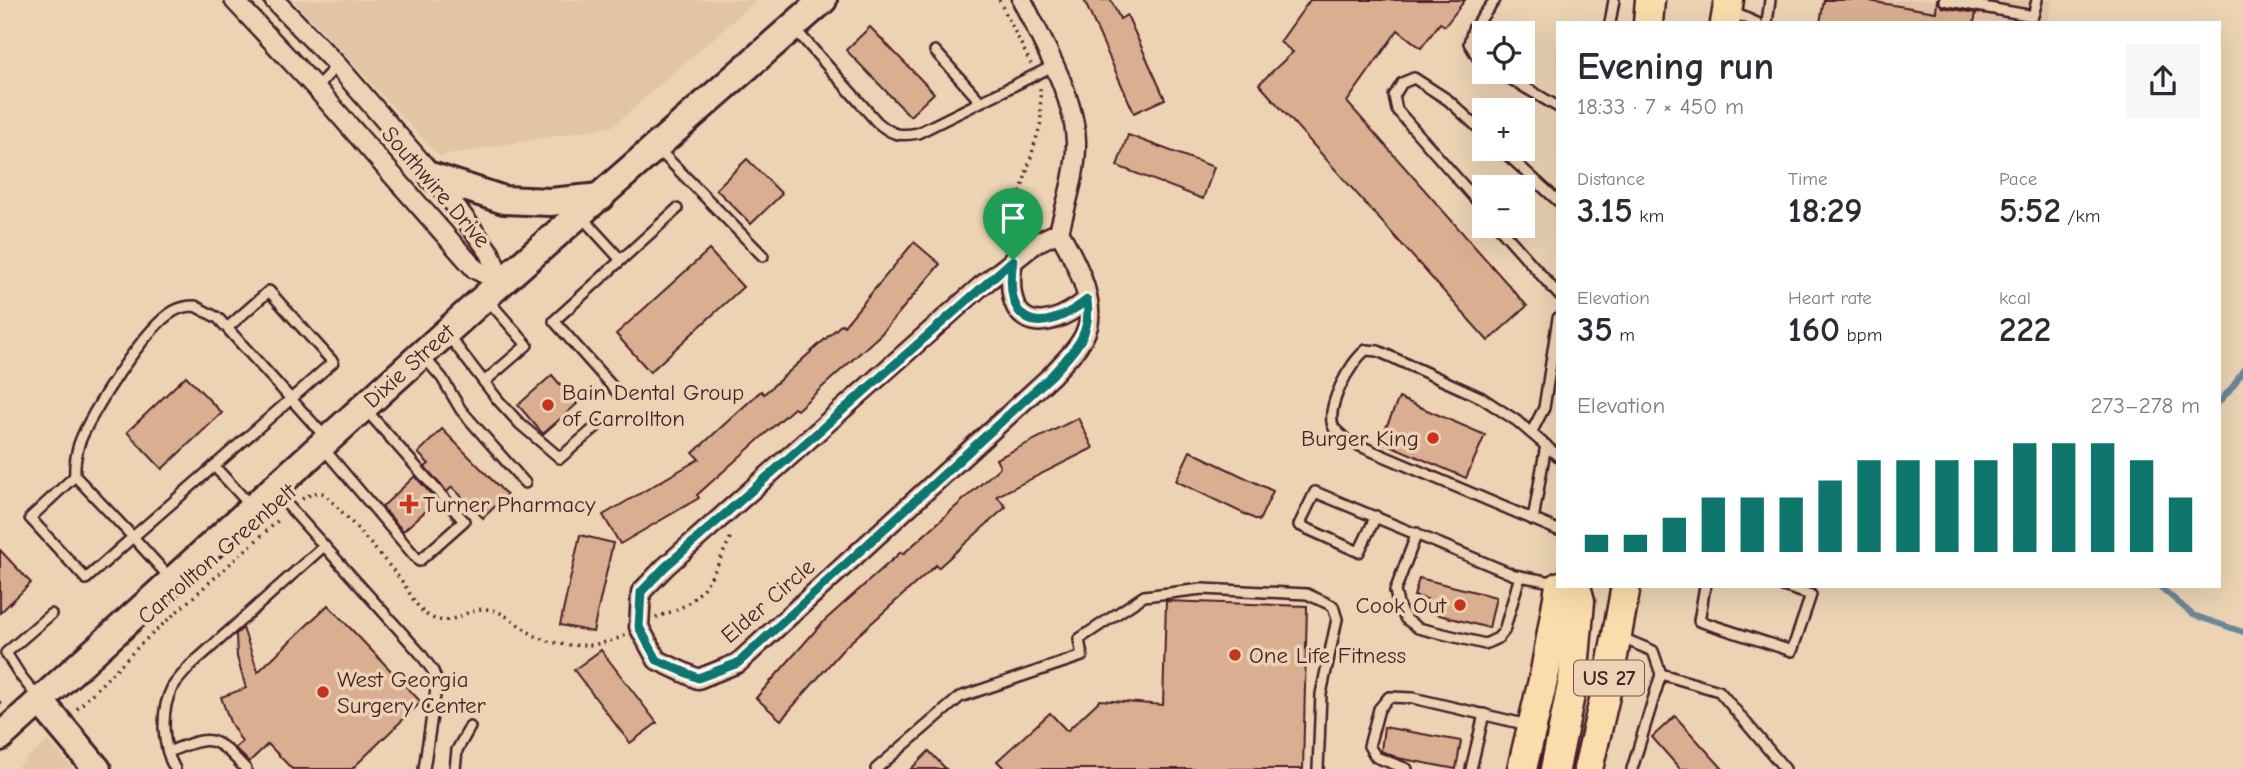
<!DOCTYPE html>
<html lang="en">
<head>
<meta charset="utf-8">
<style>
  :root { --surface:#fff; --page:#f7f7f7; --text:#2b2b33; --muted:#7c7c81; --accent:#0f766e }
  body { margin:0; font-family:"Comic Neue",sans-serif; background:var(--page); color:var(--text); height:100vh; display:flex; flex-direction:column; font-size:26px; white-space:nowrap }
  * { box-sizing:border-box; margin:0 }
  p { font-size:23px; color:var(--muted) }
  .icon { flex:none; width:38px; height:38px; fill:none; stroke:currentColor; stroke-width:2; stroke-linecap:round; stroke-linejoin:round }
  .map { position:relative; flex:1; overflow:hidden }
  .panel { position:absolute; left:1556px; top:21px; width:665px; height:567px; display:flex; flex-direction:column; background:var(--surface); border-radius:0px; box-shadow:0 7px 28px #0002 }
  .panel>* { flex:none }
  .fabs { position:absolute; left:1472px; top:21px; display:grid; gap:14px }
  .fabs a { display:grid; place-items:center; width:63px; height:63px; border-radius:0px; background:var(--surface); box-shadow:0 7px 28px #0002; font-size:35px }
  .pin { position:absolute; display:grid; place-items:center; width:60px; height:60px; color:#fff; margin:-72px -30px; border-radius:50% 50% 50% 0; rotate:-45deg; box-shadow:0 0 7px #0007 }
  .pin .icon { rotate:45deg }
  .round { display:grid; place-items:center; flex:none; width:74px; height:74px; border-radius:0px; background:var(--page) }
  .summary { display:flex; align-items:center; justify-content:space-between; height:119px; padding:0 21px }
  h1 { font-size:38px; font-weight:600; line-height:52px }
  .figures { display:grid; grid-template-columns:repeat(3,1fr); gap:10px; height:119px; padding:7px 21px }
  .figures div { display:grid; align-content:center }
  .figures b { font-size:35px; font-weight:600 }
  .figures small { font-size:19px; font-weight:400 }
  .figures p { font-size:19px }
  .chart { height:196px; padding:14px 21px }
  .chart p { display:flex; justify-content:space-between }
  .chart svg { width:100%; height:126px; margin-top:7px; stroke:var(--accent); stroke-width:6 }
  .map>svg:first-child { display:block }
  .built { fill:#e3c5a6 }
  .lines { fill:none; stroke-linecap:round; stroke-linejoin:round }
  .stream { stroke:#6a8796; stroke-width:6 }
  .building { fill:#daae90; stroke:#4a1f2b; stroke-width:2 }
  .lane-casing { stroke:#4a1f2b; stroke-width:14 }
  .street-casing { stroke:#4a1f2b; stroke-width:23 }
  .secondary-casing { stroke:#4a1f2b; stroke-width:32 }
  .primary-casing { stroke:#4a1f2b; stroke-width:33 }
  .path { stroke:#4a1f2b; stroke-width:3.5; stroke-dasharray:2 5; stroke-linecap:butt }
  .lane { stroke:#ebd3b3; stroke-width:9 }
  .street { stroke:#ebd3b3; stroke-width:18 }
  .secondary { stroke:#ebd3b3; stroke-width:26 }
  .primary { stroke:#fbddab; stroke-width:28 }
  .route-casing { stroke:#fff; stroke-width:14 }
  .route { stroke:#0f766e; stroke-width:9 }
  .poi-dot { fill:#c8321e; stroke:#ebd3b3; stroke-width:2.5 }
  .labels { text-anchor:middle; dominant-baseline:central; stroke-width:7; stroke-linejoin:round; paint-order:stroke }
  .shield { fill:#ebd3b3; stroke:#7a5554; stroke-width:2 }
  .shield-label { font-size:21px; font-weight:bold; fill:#4a1f2b }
  .street-label { font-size:23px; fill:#4a1f2b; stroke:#ebd3b3 }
  .poi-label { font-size:23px; fill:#4a1f2b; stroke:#ebd3b3; text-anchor:start }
</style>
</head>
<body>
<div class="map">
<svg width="2243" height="769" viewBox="0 0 2243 769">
  <rect width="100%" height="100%" fill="#ebd3b3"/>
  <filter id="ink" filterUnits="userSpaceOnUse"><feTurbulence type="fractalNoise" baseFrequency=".0143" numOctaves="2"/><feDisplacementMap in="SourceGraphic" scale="14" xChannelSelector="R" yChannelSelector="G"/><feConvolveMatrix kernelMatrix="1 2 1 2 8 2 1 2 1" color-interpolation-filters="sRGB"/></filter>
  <g filter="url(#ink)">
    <g class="built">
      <path d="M293 0H757L613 126 439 156Z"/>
      <path d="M1858 0H2052L2048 23H1991Z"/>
      <path d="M48 740 73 769H15Z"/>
    </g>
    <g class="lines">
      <g class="stream">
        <path d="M2219 402 2234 385 2243 370"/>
        <path d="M2159 586 2193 615 2243 632"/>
      </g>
    </g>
    <g class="building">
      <path d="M1084 0H1111L1120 19 1127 15 1165 99 1134 113Z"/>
      <path d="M1310 0H1465L1445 26 1440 23 1421 48 1398 30 1347 102 1527 306 1488 341 1259 84 1293 52 1280 42Z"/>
      <path d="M1824 0H1862L1936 12 1937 0 1942 7 1976 13 1974 23H1820Z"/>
      <path d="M870 27 934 93 910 116 846 50Z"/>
      <path d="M1128 135 1214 167 1203 199 1117 166Z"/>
      <path d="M747 159 782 194 751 224 716 189Z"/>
      <path d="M914 242 940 264 881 334 797 410 794 408 697 495 699 498 620 544 603 515 699 459 693 453 761 391 764 394 842 324 844 326Z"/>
      <path d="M709 250 743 287 650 372 616 334Z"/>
      <path d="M552 375 577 404 543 434 518 405Z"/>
      <path d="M186 376 222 413 162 469 127 432Z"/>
      <path d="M1399 398 1485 435 1466 478 1380 441Z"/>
      <path d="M1078 418 1093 448 997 496 1006 507 938 568 936 565 845 647 781 720 756 698 823 622 901 552 903 554 1000 467 996 459Z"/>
      <path d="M442 429 507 495 483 518 452 487 447 492 425 467 429 464 418 453Z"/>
      <path d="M1190 451 1273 491 1259 521 1176 481Z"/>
      <path d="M415 476 437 501 403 531 382 507Z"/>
      <path d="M580 535 613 543 593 632 560 625Z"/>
      <path d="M0 550 31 583 0 613Z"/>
      <path d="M1419 578 1496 597 1489 628 1424 611 1427 599 1414 596Z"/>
      <path d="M1166 601 1307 606 1303 769H1005L997 761 1050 713 1067 731 1100 700 1163 705Z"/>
      <path d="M328 605 421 702 352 769H292L268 744 249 762 235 748 242 742 230 722 221 697 246 688 237 657 236 634 243 628 258 672Z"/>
      <path d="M601 650 657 723 630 743 574 670Z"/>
      <path d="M1675 716 1723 769H1680L1652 737Z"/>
      <path d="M1384 727 1461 741 1456 769 1398 758 1381 751Z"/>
      <path d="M929 751 946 769H911Z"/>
    </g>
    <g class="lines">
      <defs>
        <g id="lane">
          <path d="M1944 0 2033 16 2037 0"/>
          <path d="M1730 11 1757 23"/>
          <path d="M1610 23 1614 0"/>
          <path d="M1767 23 1770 0"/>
          <path d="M794 28 877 122C891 134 899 137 918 133L1053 66"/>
          <path d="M935 51 980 101"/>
          <path d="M1484 63 1479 60 1469 43 1473 29 1495 0"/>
          <path d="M1499 72 1558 107"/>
          <path d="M316 88 337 65"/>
          <path d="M1484 133 1448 100 1414 78 1402 83 1394 96 1397 110 1484 209"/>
          <path d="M1501 149 1558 201"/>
          <path d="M659 150 763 256"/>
          <path d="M580 215 621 260"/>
          <path d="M1498 226 1558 294"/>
          <path d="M447 334 498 400 520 424 560 458 597 426"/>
          <path d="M423 356 442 378 461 410 525 483"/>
          <path d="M484 382 527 345 487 299"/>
          <path d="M618 393 554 321 677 209"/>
          <path d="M1531 433 1544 408 1558 318"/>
          <path d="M323 448 419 561 464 521 366 410"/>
          <path d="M1558 456 1517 421 1482 398 1378 351 1366 350C1350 362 1324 409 1334 428 1337 432 1343 436 1346 440L1558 530"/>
          <path d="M214 466 250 505"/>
          <path d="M75 476 30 518 86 579 133 537 75 476C74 465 76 455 79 444 90 413 146 326 174 311 181 307 188 306 195 306L218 318 291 399 333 362 269 291 227 328"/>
          <path d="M276 492 420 653 433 671 437 682 424 769"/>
          <path d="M1376 516 1359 552 1299 525 1315 492 1514 575 1557 583"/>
          <path d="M1533 520 1546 445"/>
          <path d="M1417 533 1395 591 1399 608 1406 619 1418 628 1485 644 1498 638 1504 631 1520 576"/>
          <path d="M170 578 133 537 291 399 327 439"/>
          <path d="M1705 586 1699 621 1792 651 1811 595 1783 586"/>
          <path d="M1622 638 1653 651 1661 674 1632 769"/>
          <path d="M1661 674 1719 691 1785 769"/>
          <path d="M39 699 20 675 6 653 51 614"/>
          <path d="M168 752C212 735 213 734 246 769"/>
          <path d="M175 769C162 747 160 711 172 688 177 680 184 673 190 666L324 546"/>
          <path d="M455 769 457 750 470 727"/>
          <path d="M876 769 960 697 1082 656 1079 639 1144 596 1202 589 1307 594 1333 606 1337 619 1321 694 1318 769"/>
          <path d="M1407 769 1376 757 1369 746 1379 709 1389 697 1413 698 1528 725"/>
          <path d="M1471 769 1484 714"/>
        </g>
        <g id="street">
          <path d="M234 0 316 88 475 269 502 283"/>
          <path d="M274 0 337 65 434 177 490 253 502 283"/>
          <path d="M1022 0C1042 42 1074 94 1076 141 1077 172 1066 203 1059 232"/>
          <path d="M1059 232C1073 256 1095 297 1088 326 1083 345 1064 361 1052 375L738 663 698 679 657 660 639 627 641 592 665 567 980 287 1036 243Z"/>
          <path d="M1013 260C1002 324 1038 339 1087 300"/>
        </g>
        <g id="secondary">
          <path d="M434 177 504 200 550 202 601 197"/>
          <path d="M40 701 97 769"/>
          <path d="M0 737 485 297 823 0"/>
        </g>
        <g id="primary">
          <path d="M1648 23 1650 0"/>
          <path d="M1725 23 1729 0"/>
          <path d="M1522 769 1545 672 1560 586"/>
          <path d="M1555 769 1573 680 1580 601 1576 586"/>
          <path d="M1588 769 1608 683 1626 586"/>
        </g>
      </defs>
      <use href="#lane" class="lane-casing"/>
      <use href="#street" class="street-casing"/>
      <use href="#secondary" class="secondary-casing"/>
      <use href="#primary" class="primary-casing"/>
      <g class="path">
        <path d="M999 0 1031 64"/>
        <path d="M1002 245 1014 216 1041 122 1040 87"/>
        <path d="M302 499C308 496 315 491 322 493 330 496 392 568 401 580 410 592 416 609 430 617 453 628 465 608 486 609 503 610 517 625 532 634 558 649 598 649 625 635"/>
        <path d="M656 618C666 613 678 610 687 604 710 588 720 559 732 534"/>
        <path d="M0 703 4 700"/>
        <path d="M77 709 142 643 281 518"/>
      </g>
      <use href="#lane" class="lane"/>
      <use href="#street" class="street"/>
      <use href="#secondary" class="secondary"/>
      <use href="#primary" class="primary"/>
    </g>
  </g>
  <g class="lines" filter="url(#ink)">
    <defs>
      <path id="route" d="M1013 260C1003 324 1037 339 1087 300 1092 336 1074 350 1052 375L738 663 698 678 657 660 639 627 641 592 665 567Z"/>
    </defs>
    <use href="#route" class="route-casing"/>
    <use href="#route" class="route"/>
  </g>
  <g class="poi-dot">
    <circle cx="548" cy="405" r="7"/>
    <circle cx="1433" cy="438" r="7"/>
    <path d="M405.5 493.5h7v7h7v7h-7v7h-7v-7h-7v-7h7z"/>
    <circle cx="1460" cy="605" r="7"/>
    <circle cx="1235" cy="655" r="7"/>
    <circle cx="323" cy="692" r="7"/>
  </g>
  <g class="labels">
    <rect class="shield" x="1574" y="660.5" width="70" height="35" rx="5"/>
    <g class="shield-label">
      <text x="1609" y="678">US 27</text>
    </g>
    <g class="street-label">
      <text transform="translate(436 187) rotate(49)">Southwire Drive</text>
      <text transform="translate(409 366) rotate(-42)">Dixie Street</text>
      <text transform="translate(217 554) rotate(-41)">Carrollton Greenbelt</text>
      <text transform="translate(768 601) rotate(-41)">Elder Circle</text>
    </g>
    <g class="poi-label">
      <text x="562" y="392">Bain Dental Group<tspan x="562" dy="26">of Carrollton</tspan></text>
      <text x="1419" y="438" text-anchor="end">Burger King</text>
      <text x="423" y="504">Turner Pharmacy</text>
      <text x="1446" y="605" text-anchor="end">Cook Out</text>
      <text x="1249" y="655">One Life Fitness</text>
      <text x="337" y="679">West Georgia<tspan x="337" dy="26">Surgery Center</tspan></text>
    </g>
  </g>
</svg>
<div class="fabs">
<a><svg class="icon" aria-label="locate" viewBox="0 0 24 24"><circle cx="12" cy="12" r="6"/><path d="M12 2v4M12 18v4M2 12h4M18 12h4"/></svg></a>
<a>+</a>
<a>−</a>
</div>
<div class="pin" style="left:1013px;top:260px;background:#1e9e55"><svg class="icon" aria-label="arrive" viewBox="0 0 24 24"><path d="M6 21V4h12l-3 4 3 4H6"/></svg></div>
<section class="panel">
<div class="summary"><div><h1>Evening run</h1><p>18:33 · 7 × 450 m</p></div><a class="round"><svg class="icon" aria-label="share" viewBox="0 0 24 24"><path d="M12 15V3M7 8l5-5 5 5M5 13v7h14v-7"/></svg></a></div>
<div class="figures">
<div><p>Distance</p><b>3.15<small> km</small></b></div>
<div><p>Time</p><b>18:29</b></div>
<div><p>Pace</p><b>5:52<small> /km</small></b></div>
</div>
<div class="figures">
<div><p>Elevation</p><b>35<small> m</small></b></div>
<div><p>Heart rate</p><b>160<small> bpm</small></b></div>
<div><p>kcal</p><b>222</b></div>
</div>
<div class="chart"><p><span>Elevation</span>273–278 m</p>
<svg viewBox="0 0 160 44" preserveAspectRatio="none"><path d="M5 44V38M15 44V38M25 44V32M35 44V25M45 44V25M55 44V25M65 44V19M75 44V12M85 44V12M95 44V12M105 44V12M115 44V6M125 44V6M135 44V6M145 44V12M155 44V25"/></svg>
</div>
</section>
</div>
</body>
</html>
